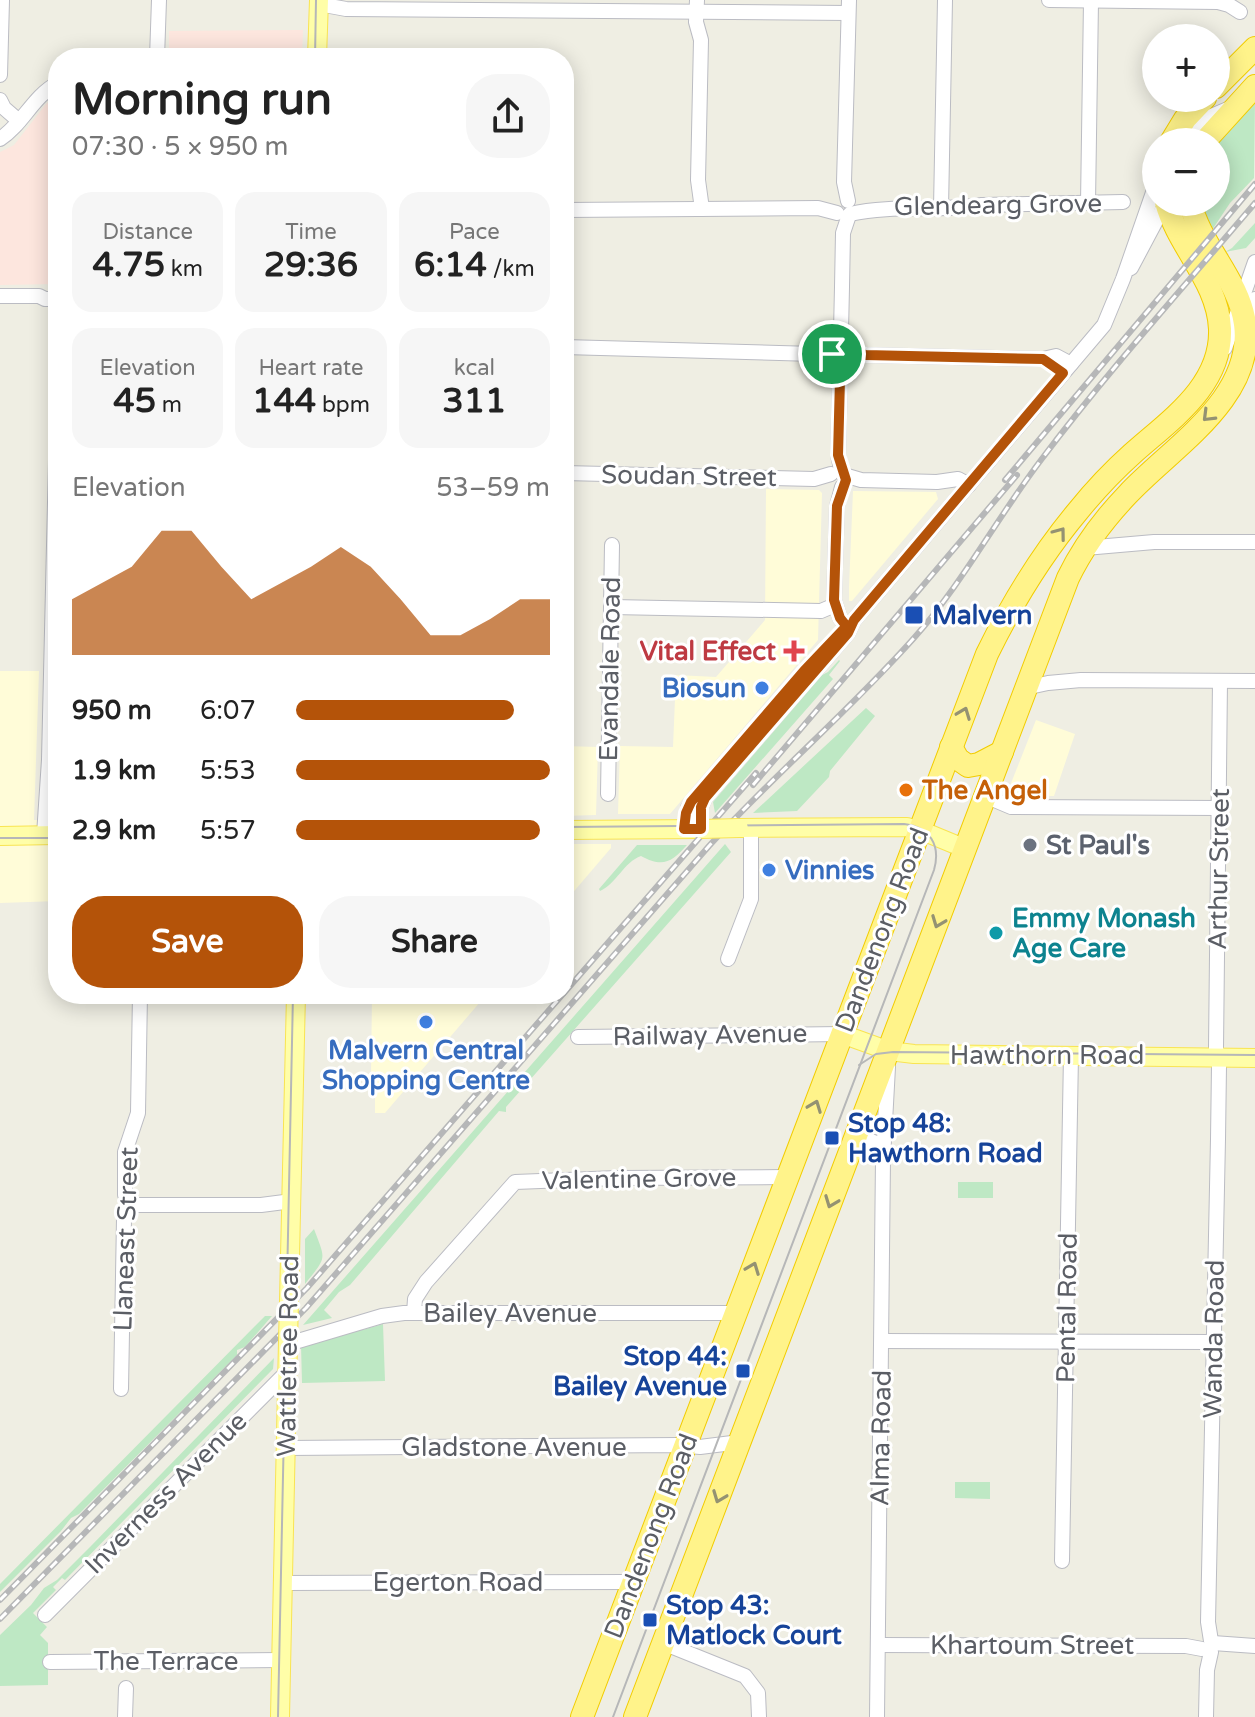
<!DOCTYPE html>
<html lang="en">
<head>
<meta charset="utf-8">
<style>
  :root { --surface:#fff; --page:#f6f6f6; --text:#222; --muted:#767676; --accent:#b45309 }
  body { margin:0; font-family:"Varela Round",sans-serif; background:var(--page); color:var(--text); height:100vh; display:flex; flex-direction:column; font-size:30px; white-space:nowrap }
  * { box-sizing:border-box; margin:0 }
  p { font-size:26px; color:var(--muted) }
  .icon { flex:none; width:44px; height:44px; fill:none; stroke:currentColor; stroke-width:2; stroke-linecap:round; stroke-linejoin:round }
  .map { position:relative; flex:1; overflow:hidden }
  .sheet { position:absolute; left:48px; top:48px; width:526px; height:956px; display:flex; flex-direction:column; background:var(--surface); border-radius:32px; box-shadow:0 4px 20px #0003 }
  .sheet>* { flex:none }
  .controls { position:absolute; left:1142px; top:24px; display:grid; gap:16px }
  .controls a { display:grid; place-items:center; width:88px; height:88px; border-radius:50%; background:var(--surface); box-shadow:0 4px 20px #0003; font-size:40px }
  .pin { position:absolute; display:grid; place-items:center; width:68px; height:68px; color:#fff; margin:-34px; border:4px solid #fff; border-radius:50%; box-shadow:0 2px 8px #0007 }
  .round { display:grid; place-items:center; flex:none; width:84px; height:84px; border-radius:32px; background:var(--page) }
  .summary { display:flex; align-items:center; justify-content:space-between; height:136px; padding:0 24px }
  h1 { font-size:44px; font-weight:700; line-height:60px }
  .metrics { display:grid; grid-template-columns:repeat(3,1fr); gap:12px; height:136px; padding:8px 24px }
  .metrics div { display:grid; align-content:center; border-radius:20px; background:var(--page); text-align:center }
  .metrics b { font-size:34px; font-weight:700 }
  .metrics small { font-size:22px; font-weight:400 }
  .metrics p { font-size:22px }
  .chart { height:224px; padding:16px 24px }
  .chart p { display:flex; justify-content:space-between }
  .chart svg { width:100%; height:144px; margin-top:8px; fill:var(--accent); opacity:.7 }
  .primary-button { display:flex; gap:16px; margin-top:auto; padding:16px 24px }
  .primary-button a { flex:1; height:92px; border-radius:32px; background:var(--accent); color:#fff; font-size:32px; font-weight:700; line-height:92px; text-align:center }
  .primary-button a+a { background:var(--page); color:var(--text) }
  ul { padding:0 24px; list-style:none; font-size:26px }
  li { display:grid; grid-template-columns:128px 96px 1fr; align-items:center; height:60px }
  li i { height:20px; border-radius:10px; background:var(--accent) }
  .map>svg:first-child { display:block }
  .commercial { fill:#fffcd8 }
  .medical { fill:#fde6de }
  .green { fill:#bee8c4 }
  .lines { fill:none; stroke-linecap:round; stroke-linejoin:round }
  .minor-casing { stroke:#bbbcc3; stroke-width:16 }
  .major-casing { stroke:#f9e452; stroke-width:20 }
  .highway-casing { stroke:#f2cc00; stroke-width:24 }
  .minor { stroke:#fff; stroke-width:14 }
  .major { stroke:#fffea8; stroke-width:18 }
  .highway { stroke:#fff38a; stroke-width:22 }
  .tram { stroke:#b6b7b8; stroke-width:2 }
  .rail-casing { stroke:#b6b7b8; stroke-width:6 }
  .rail { stroke:#fff; stroke-width:3; stroke-dasharray:9; stroke-linecap:butt }
  .major-bridge-casing { stroke:#f9e452; stroke-width:20; stroke-linecap:butt }
  .major-bridge { stroke:#fffea8; stroke-width:18 }
  .oneway { stroke:#949272 }
  .route-casing { stroke:#fff; stroke-width:16 }
  .route { stroke:#b45309; stroke-width:10 }
  .transit-dot { fill:#1a4fb4; stroke:#fff; stroke-width:3 }
  .health-dot { fill:#e0444e; stroke:#fff; stroke-width:3 }
  .shop-dot { fill:#3f7fe0; stroke:#fff; stroke-width:3 }
  .food-dot { fill:#e8710a; stroke:#fff; stroke-width:3 }
  .worship-dot { fill:#6b7280; stroke:#fff; stroke-width:3 }
  .culture-dot { fill:#0f9aa8; stroke:#fff; stroke-width:3 }
  .labels { text-anchor:middle; dominant-baseline:central; stroke-width:6; stroke-linejoin:round; paint-order:stroke }
  .street-label { font-size:26px; fill:#5b5e65; stroke:#fff }
  .transit-label { font-size:26px; font-weight:bold; fill:#164399; stroke:#fff; text-anchor:start }
  .health-label { font-size:26px; font-weight:bold; fill:#be3a42; stroke:#fff; text-anchor:end }
  .shop-label { font-size:26px; font-weight:bold; fill:#366cbe; stroke:#fff; text-anchor:end }
  .food-label { font-size:26px; font-weight:bold; fill:#c56008; stroke:#fff; text-anchor:start }
  .worship-label { font-size:26px; font-weight:bold; fill:#5b616d; stroke:#fff; text-anchor:start }
  .culture-label { font-size:26px; font-weight:bold; fill:#0d838f; stroke:#fff; text-anchor:start }
</style>
</head>
<body>
<div class="map">
<svg width="1255" height="1717" viewBox="0 0 1255 1717">
  <rect width="100%" height="100%" fill="#efeee3"/>
  <g class="commercial">
    <path d="M766 489 819 490 822 493 818 640 670 814H618L620 746 673 747 676 675 716 677 765 620Z"/>
    <path d="M853 491 936 492 938 499 852 601H849V587Z"/>
    <path d="M0 671H39L34 820H58V901L0 903Z"/>
    <path d="M1036 720 1075 734 1054 796H1006Z"/>
    <path d="M564 746 598 747 596 815 564 816Z"/>
    <path d="M564 844H611V848L564 903Z"/>
    <path d="M372 994H487L385 1113H375V1079L371 1076Z"/>
  </g>
  <g class="medical">
    <path d="M303 30 302 58H169V31Z"/>
    <path d="M58 95V284L0 285V152L14 145 46 104Z"/>
  </g>
  <g class="green">
    <path d="M1255 99 1254 178 1230 203 1212 230 1200 202H1216V142Z"/>
    <path d="M1255 223V238L1246 248 1225 252 1232 248Z"/>
    <path d="M839 660 840 661 829 675 833 679 715 813 713 802 822 675 828 672Z"/>
    <path d="M866 708 875 716 830 771 829 777 797 811 753 813Z"/>
    <path d="M725 844 731 852 506 1107V1112L499 1111 350 1285 339 1292 324 1310 332 1318 303 1325Z"/>
    <path d="M637 845H687C672 862 663 868 641 856 624 862 616 884 600 891L599 889Z"/>
    <rect x="958" y="1182" width="35" height="16"/>
    <path d="M314 1229C326 1261 327 1256 305 1284V1239Z"/>
    <path d="M265 1316H272L245 1347 237 1350V1355L79 1514 71 1518 61 1531 0 1592V1584Z"/>
    <path d="M383 1324 385 1381 302 1383 301 1345 354 1328 362 1330Z"/>
    <path d="M274 1358 273 1369 65 1580 62 1578 53 1587 56 1590 33 1613 47 1627 40 1635 48 1643V1685L0 1686V1635L31 1605 44 1588 57 1580 91 1546Z"/>
    <path d="M955 1482H990V1499L955 1498Z"/>
  </g>
  <g class="lines">
    <defs>
      <g id="minor">
        <path d="M697 0 696 22 701 40 698 180 702 209"/>
        <path d="M1049 0 1218 2 1229 5 1240 12"/>
        <path d="M319 4 346 9 848 13"/>
        <path d="M157 58 159 0"/>
        <path d="M0 75 2 0"/>
        <path d="M0 100 4 108 19 121"/>
        <path d="M0 139C23 124 33 96 58 83"/>
        <path d="M1189 142 1207 118 1230 108"/>
        <path d="M848 201 844 182 849 0"/>
        <path d="M1088 203 1091 1"/>
        <path d="M941 208 945 0"/>
        <path d="M564 210 818 208 837 213"/>
        <path d="M850 214C894 204 938 212 982 205L1123 202"/>
        <path d="M1131 268 1166 202"/>
        <path d="M0 296H39L45 299H58"/>
        <path d="M1250 326 1255 299"/>
        <circle cx="840" cy="354" r="8"/>
        <path d="M564 347 814 354 834 359"/>
        <path d="M846 348 841 331 842 287 843 233 849 215"/>
        <path d="M1225 348 1255 262"/>
        <path d="M847 349 865 355 1043 359 1056 356 1071 364"/>
        <path d="M835 361 840 379 838 455 842 473"/>
        <path d="M564 473 814 479 831 474"/>
        <path d="M844 475 861 480 937 482 958 479 969 485"/>
        <path d="M842 487 837 506 834 600 840 618 848 628"/>
        <path d="M1085 548 1154 542H1255"/>
        <path d="M612 607 821 611 835 605"/>
        <path d="M1025 688 1048 683 1081 680 1255 681"/>
        <path d="M608 794 612 545"/>
        <path d="M985 796 1011 807 1220 808"/>
        <path d="M684 829 688 808 704 787"/>
        <path d="M701 829V807L705 798 848 633 854 620 1104 325 1123 279 1156 184"/>
        <path d="M44 835 49 760 58 374"/>
        <path d="M728 959 751 899V828"/>
        <path d="M578 1037 842 1034"/>
        <path d="M856 1135 876 1143 883 1159"/>
        <path d="M131 1205 125 1195V1152L138 1113 140 994"/>
        <path d="M131 1205H261L292 1201"/>
        <path d="M414 1313 415 1299 426 1282 515 1182 617 1178 787 1177"/>
        <path d="M882 1341 1213 1342"/>
        <path d="M288 1344 382 1316 404 1313H736"/>
        <path d="M121 1389 124 1219 131 1205"/>
        <path d="M286 1448 678 1445 700 1447 740 1442"/>
        <path d="M1062 1561 1071 1055"/>
        <path d="M283 1583 633 1582"/>
        <path d="M45 1615 288 1371"/>
        <path d="M1211 1641 1208 1622 1218 1139 1219 1066 1216 1048 1220 681"/>
        <path d="M663 1643 745 1676 758 1693 759 1717"/>
        <path d="M1213 1643 1255 1646"/>
        <path d="M878 1645 1186 1646 1202 1649"/>
        <path d="M50 1662 282 1660"/>
        <path d="M125 1717 126 1688"/>
        <path d="M877 1717 883 1159 888 1067"/>
        <path d="M1206 1717 1207 1670 1211 1652"/>
      </g>
      <g id="major">
        <path d="M317 58 319 0"/>
        <path d="M739 828 907 827 920 830 966 849"/>
        <path d="M564 830 701 829"/>
        <path d="M0 836 58 835"/>
        <path d="M842 1034 889 1051 914 1054 1255 1058"/>
        <path d="M289 1300 296 994"/>
        <path d="M280 1717 288 1341"/>
      </g>
      <g id="highway">
        <path d="M1216 87 1255 48"/>
        <path d="M1171 142 1185 119 1205 98"/>
        <path d="M1204 142 1255 86"/>
        <path d="M951 747 958 759 968 766 979 764 1002 752"/>
        <path d="M582 1717 987 654C1012 603 1042 554 1078 511 1095 490 1113 471 1132 454 1170 420 1222 386 1220 329 1218 281 1178 247 1166 202"/>
        <path d="M635 1717 1068 578C1083 547 1104 519 1128 494 1172 447 1255 398 1245 324 1239 279 1200 246 1190 202"/>
      </g>
    </defs>
    <use href="#minor" class="minor-casing"/>
    <use href="#major" class="major-casing"/>
    <use href="#highway" class="highway-casing"/>
    <use href="#minor" class="minor"/>
    <use href="#major" class="major"/>
    <use href="#highway" class="highway"/>
    <g class="tram">
      <path d="M315 58 316 0"/>
      <path d="M564 827 904 824C930 827 941 845 934 870L613 1717"/>
      <path d="M0 838H58"/>
      <path d="M859 1065 876 1054 893 1052 1255 1055"/>
      <path d="M278 1717 293 994"/>
    </g>
    <defs>
      <g id="rail">
        <path d="M1005 480 1255 184"/>
        <path d="M753 785 1017 475"/>
        <path d="M564 993 756 773"/>
        <path d="M0 1600 307 1288 563 994"/>
        <path d="M0 1619 306 1308 709 846C775 774 849 711 914 638 962 584 997 518 1041 460 1108 371 1183 288 1255 203"/>
      </g>
    </defs>
    <use href="#rail" class="rail-casing"/>
    <use href="#rail" class="rail"/>
    <defs>
      <g id="major-bridge">
        <path d="M701 829 739 828"/>
        <path d="M288 1341 289 1300"/>
      </g>
    </defs>
    <use href="#major-bridge" class="major-bridge-casing"/>
    <use href="#major-bridge" class="major-bridge"/>
  </g>
  <defs><path id="oneway-chevron" d="M-2-3.5L2.5 0L-2 3.5" fill="none" stroke-width="1.6" stroke-linecap="round" stroke-linejoin="round" transform="scale(2)"/></defs>
  <g class="oneway">
    <use href="#oneway-chevron" transform="translate(1208 416) rotate(135)"/>
    <use href="#oneway-chevron" transform="translate(1060 533) rotate(-53)"/>
    <use href="#oneway-chevron" transform="translate(964 713) rotate(-69)"/>
    <use href="#oneway-chevron" transform="translate(938 922) rotate(111)"/>
    <use href="#oneway-chevron" transform="translate(815 1106) rotate(-69)"/>
    <use href="#oneway-chevron" transform="translate(831 1202) rotate(111)"/>
    <use href="#oneway-chevron" transform="translate(753 1268) rotate(-69)"/>
    <use href="#oneway-chevron" transform="translate(719 1497) rotate(111)"/>
  </g>
  <g class="lines">
    <defs>
      <path id="route" d="M832 354 840 379 838 455 846 480 837 506 834 600 840 618 848 628 843 630 804 671 691 802 686 813 684 829H701V807L705 798 848 633 854 620 1063 373 1043 359 865 355 842 346 835 347 832 354"/>
    </defs>
    <use href="#route" class="route-casing"/>
    <use href="#route" class="route"/>
  </g>
  <g class="transit-dot">
    <rect x="904" y="605" width="20" height="20" rx="4"/>
    <rect x="824" y="1130" width="16" height="16" rx="4"/>
    <rect x="735" y="1363" width="16" height="16" rx="4"/>
    <rect x="642" y="1612" width="16" height="16" rx="4"/>
  </g>
  <path class="health-dot" d="M790 639h8v8h8v8h-8v8h-8v-8h-8v-8h8z"/>
  <g class="shop-dot">
    <circle cx="762" cy="688" r="8"/>
    <circle cx="769" cy="870" r="8"/>
    <circle cx="426" cy="1022" r="8"/>
  </g>
  <circle class="food-dot" cx="906" cy="790" r="8"/>
  <circle class="worship-dot" cx="1030" cy="845" r="8"/>
  <circle class="culture-dot" cx="996" cy="933" r="8"/>
  <g class="labels">
    <g class="street-label">
      <text transform="translate(998 205) rotate(-1)">Glendearg Grove</text>
      <text transform="translate(689 476) rotate(1)">Soudan Street</text>
      <text transform="translate(610 669) rotate(-89)">Evandale Road</text>
      <text transform="translate(1219 869) rotate(-89)">Arthur Street</text>
      <text transform="translate(882 930) rotate(-69)">Dandenong Road</text>
      <text transform="translate(710 1035) rotate(-1)">Railway Avenue</text>
      <text x="1047" y="1055">Hawthorn Road</text>
      <text transform="translate(639 1179) rotate(-1)">Valentine Grove</text>
      <text transform="translate(126 1239) rotate(-88)">Llaneast Street</text>
      <text transform="translate(1067 1308) rotate(-89)">Pental Road</text>
      <text x="510" y="1313">Bailey Avenue</text>
      <text transform="translate(1214 1339) rotate(-89)">Wanda Road</text>
      <text transform="translate(288 1356) rotate(-89)">Wattletree Road</text>
      <text transform="translate(881 1438) rotate(-89)">Alma Road</text>
      <text x="514" y="1447">Gladstone Avenue</text>
      <text transform="translate(166 1493) rotate(-45)">Inverness Avenue</text>
      <text transform="translate(651 1536) rotate(-69)">Dandenong Road</text>
      <text x="458" y="1582">Egerton Road</text>
      <text x="1032" y="1645">Khartoum Street</text>
      <text x="166" y="1661">The Terrace</text>
    </g>
    <g class="transit-label">
      <text x="932" y="615">Malvern</text>
      <text x="848" y="1123">Stop 48:<tspan x="848" dy="30">Hawthorn Road</tspan></text>
      <text x="727" y="1356" text-anchor="end">Stop 44:<tspan x="727" dy="30">Bailey Avenue</tspan></text>
      <text x="666" y="1605">Stop 43:<tspan x="666" dy="30">Matlock Court</tspan></text>
    </g>
    <g class="health-label">
      <text x="776" y="651">Vital Effect</text>
    </g>
    <g class="shop-label">
      <text x="746" y="688">Biosun</text>
      <text x="785" y="870" text-anchor="start">Vinnies</text>
      <text x="426" y="1050" text-anchor="middle">Malvern Central<tspan x="426" dy="30">Shopping Centre</tspan></text>
    </g>
    <g class="food-label">
      <text x="922" y="790">The Angel</text>
    </g>
    <g class="worship-label">
      <text x="1046" y="845">St Paul's</text>
    </g>
    <g class="culture-label">
      <text x="1012" y="918">Emmy Monash<tspan x="1012" dy="30">Age Care</tspan></text>
    </g>
  </g>
</svg>
<div class="controls">
<a>+</a>
<a>−</a>
</div>
<div class="pin" style="left:832px;top:354px;background:#1e9e55"><svg class="icon" aria-label="arrive" viewBox="0 0 24 24"><path d="M6 21V4h12l-3 4 3 4H6"/></svg></div>
<section class="sheet">
<div class="summary"><div><h1>Morning run</h1><p>07:30 · 5 × 950 m</p></div><a class="round"><svg class="icon" aria-label="share" viewBox="0 0 24 24"><path d="M12 15V3M7 8l5-5 5 5M5 13v7h14v-7"/></svg></a></div>
<div class="metrics">
<div><p>Distance</p><b>4.75<small> km</small></b></div>
<div><p>Time</p><b>29:36</b></div>
<div><p>Pace</p><b>6:14<small> /km</small></b></div>
</div>
<div class="metrics">
<div><p>Elevation</p><b>45<small> m</small></b></div>
<div><p>Heart rate</p><b>144<small> bpm</small></b></div>
<div><p>kcal</p><b>311</b></div>
</div>
<div class="chart"><p><span>Elevation</span>53–59 m</p>
<svg viewBox="0 0 160 44" preserveAspectRatio="none"><path d="M0 44V27L10 22L20 17L30 6L40 6L50 17L60 27L70 22L80 17L90 11L100 17L110 27L120 38L130 38L140 33L150 27L160 27V44z"/></svg>
</div>
<ul>
<li><b>950 m</b>6:07<i style="width:86%"></i></li>
<li><b>1.9 km</b>5:53<i style="width:100%"></i></li>
<li><b>2.9 km</b>5:57<i style="width:96%"></i></li>
</ul>
<div class="primary-button"><a>Save</a><a>Share</a></div>
</section>
</div>
</body>
</html>
